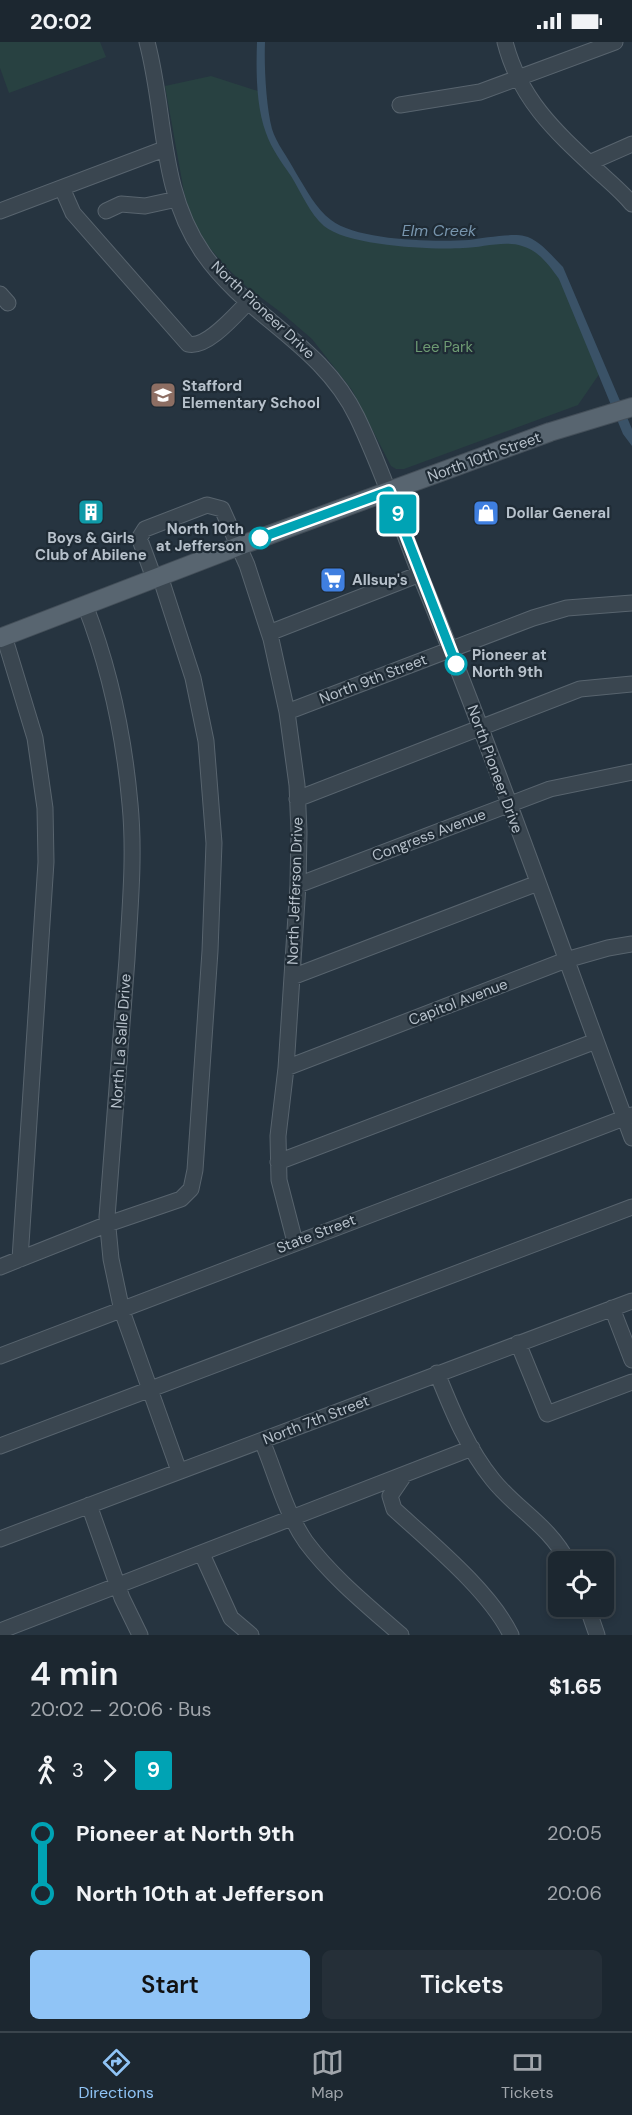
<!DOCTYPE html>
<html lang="en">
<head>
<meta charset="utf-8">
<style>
	body { margin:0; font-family:"DM Sans",sans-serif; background:#252f38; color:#f1f3f6; height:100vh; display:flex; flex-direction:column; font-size:22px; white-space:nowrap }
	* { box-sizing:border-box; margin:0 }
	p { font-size:20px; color:#a0a5ab }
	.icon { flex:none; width:33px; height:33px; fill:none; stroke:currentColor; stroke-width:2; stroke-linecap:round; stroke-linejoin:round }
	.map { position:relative; height:1593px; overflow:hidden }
	.drawer { display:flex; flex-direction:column; background:#1c2730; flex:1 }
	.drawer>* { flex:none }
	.badge { padding:0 12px; border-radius:4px; font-size:21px; line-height:39px }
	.fabs { position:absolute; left:548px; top:1509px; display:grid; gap:12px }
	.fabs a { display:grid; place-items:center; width:66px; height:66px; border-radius:9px; background:#1c2730; box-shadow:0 3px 9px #0003,0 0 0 2px #3a444c; font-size:30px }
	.map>.badge { position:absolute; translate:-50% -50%; box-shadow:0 0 0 3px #fff }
	.legs { display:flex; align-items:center; gap:9px; height:66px; padding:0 30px; font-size:20px }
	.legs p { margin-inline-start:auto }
	.overview { display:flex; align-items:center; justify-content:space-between; height:102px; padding:0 30px }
	h1 { font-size:33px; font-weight:600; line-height:45px }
	.button { display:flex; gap:12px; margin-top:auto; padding:12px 30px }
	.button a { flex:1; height:69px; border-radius:9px; background:#90c4f6; color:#111; font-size:24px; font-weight:600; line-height:69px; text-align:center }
	.button a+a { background:#252f38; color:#f1f3f6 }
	ul { padding:0 30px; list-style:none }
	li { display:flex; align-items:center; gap:21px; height:60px; font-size:22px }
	li i { display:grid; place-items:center; width:9px; height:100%; margin:0 8px; background:currentColor }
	li i::after { content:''; width:15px; height:15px; margin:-8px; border:4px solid; border-radius:50%; background:#1c2730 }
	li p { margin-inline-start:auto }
	li:first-child i { background:linear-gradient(#0000 50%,currentColor 0) }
	li:last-child i { background:linear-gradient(currentColor 50%,#0000 0) }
	.status { display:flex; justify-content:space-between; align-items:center; height:42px; padding:0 30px; background:#1c2730; direction:ltr }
	.status svg { height:16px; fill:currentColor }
	.tabs { display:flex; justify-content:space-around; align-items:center; height:84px; border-top:2px solid #3a444c; background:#1c2730; font-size:16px; color:#a0a5ab }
	.tabs a { display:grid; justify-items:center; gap:3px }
	.tabs .active { color:#90c4f6 }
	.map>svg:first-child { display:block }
	.green { fill:#284141 }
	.water { fill:#3a5267 }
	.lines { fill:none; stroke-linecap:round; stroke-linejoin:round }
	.minor-casing { stroke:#58646e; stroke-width:17 }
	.major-casing { stroke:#444f59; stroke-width:20 }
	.minor { stroke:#3a4650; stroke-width:15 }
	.major { stroke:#586570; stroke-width:18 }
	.line-1-casing { stroke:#fff; stroke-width:14 }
	.line-1 { stroke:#00a3b4; stroke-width:9 }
	.stop-1-dot { fill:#fff; stroke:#00a3b4; stroke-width:3 }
	.labels { text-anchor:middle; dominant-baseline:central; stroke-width:4.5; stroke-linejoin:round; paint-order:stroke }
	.street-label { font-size:15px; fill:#b7c1cb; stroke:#1f2b35 }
	.park-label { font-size:15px; fill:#6e9b73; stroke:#1f2b35 }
	.poi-label { font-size:15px; font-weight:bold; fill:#b7c1cb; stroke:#1f2b35; text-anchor:start }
	.stop-label { font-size:15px; font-weight:bold; fill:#b7c1cb; stroke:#1f2b35; text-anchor:end }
	.water-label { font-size:16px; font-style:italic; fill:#7895ad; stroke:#1f2b35 }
</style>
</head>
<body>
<div class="status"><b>20:02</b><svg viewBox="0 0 49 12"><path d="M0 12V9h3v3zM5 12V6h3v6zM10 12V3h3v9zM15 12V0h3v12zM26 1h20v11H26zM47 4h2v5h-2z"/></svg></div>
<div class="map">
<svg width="632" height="1593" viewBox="0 0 632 1593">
	<rect width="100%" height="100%" fill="#263440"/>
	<path class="green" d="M0 0H100L106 15 9 51 0 26Z
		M211 34 261 50 268 91 322 178 338 189 390 201 516 200C534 204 546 216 557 230L600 331 578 363 404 427H396L391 424 352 348 312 297 283 272 247 245 227 226 208 204 191 175 184 150 165 44Z"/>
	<path class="water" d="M257 0H265C264 23 266 64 272 87 276 101 289 117 296 131 306 147 316 167 331 178 358 199 435 200 469 198 482 196 513 191 524 194 539 197 552 214 563 225L632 387V404L623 392 559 237C549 223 539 209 522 204 504 198 481 206 463 206 431 208 348 204 324 184 310 172 301 150 291 134 282 121 271 106 266 91 256 64 256 28 257 0Z"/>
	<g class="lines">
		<defs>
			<path id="minor" d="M147 0C166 71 159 148 203 211 247 275 321 301 357 375 383 429 401 485 423 540 498 723 563 911 632 1096
				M505 0C520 58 556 90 599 130 610 140 622 150 632 162
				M400 63 480 50 615 0
				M589 121 632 102
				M62 146 73 171 188 302C207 307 236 272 249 259
				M0 169 164 107
				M106 169 121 162 145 164 177 157
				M0 252 8 261
				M154 536 140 498V495L145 487 207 463 222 467 247 523 271 597 287 670 297 743 299 790 298 843 286 1026 278 1094 279 1138 295 1200
				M85 563C110 627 124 694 130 762 135 813 130 865 127 917 121 1003 113 1089 107 1175L111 1217 122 1269 179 1429
				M269 591 420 532
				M4 594 35 696 45 766 46 820 20 1217
				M287 670 533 576 567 566 632 561
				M297 757 580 647 632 642
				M298 843 550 747 632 730
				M292 935 538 841
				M286 1026 566 918 608 906 632 902
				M278 1120 596 999
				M0 1225 108 1182 181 1157 191 1147 195 1128 210 909 214 801 206 699 193 636 160 534
				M612 1266 632 1318
				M518 1301 547 1372 632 1340
				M0 1314 632 1073
				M437 1331C452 1368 467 1406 493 1438 517 1468 549 1483 568 1520
				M262 1399C276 1432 285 1470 306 1500 332 1535 368 1564 401 1593
				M0 1404 632 1165
				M405 1432 390 1454 394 1467C431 1501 490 1549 511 1593
				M89 1463 122 1556 140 1593
				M0 1497 632 1259
				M202 1512 231 1576 251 1593
				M587 1564 597 1593
				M0 1589 472 1406"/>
			<path id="major" d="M0 596 239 504 550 390 632 365"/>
		</defs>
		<use href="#minor" class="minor-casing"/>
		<use href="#major" class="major-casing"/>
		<use href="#minor" class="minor"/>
		<use href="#major" class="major"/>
	</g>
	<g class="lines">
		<defs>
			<path id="line-1" d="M260 496 389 449 456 622"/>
		</defs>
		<use href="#line-1" class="line-1-casing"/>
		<use href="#line-1" class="line-1"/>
	</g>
	<defs>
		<symbol id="school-square" viewBox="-11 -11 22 22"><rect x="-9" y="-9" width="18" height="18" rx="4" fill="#8d6e63" stroke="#1f2b35"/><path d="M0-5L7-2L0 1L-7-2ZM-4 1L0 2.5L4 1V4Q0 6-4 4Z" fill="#fff"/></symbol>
		<symbol id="building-square" viewBox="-11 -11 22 22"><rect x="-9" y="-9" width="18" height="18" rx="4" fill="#0f9aa8" stroke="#1f2b35"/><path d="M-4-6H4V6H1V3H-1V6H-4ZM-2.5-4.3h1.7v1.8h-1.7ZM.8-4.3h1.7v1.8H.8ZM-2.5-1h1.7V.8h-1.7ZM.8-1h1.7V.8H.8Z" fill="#fff"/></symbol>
		<symbol id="shop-square" viewBox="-11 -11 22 22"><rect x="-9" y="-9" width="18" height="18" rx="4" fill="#3f7fe0" stroke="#1f2b35"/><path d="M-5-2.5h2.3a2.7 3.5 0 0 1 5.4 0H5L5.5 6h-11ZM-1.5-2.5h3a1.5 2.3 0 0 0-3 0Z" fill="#fff"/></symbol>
		<symbol id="supermarket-square" viewBox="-11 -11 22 22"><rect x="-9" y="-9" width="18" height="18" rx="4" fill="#3f7fe0" stroke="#1f2b35"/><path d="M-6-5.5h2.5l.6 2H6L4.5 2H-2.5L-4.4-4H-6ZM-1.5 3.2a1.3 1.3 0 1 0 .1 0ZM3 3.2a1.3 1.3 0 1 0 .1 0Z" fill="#fff"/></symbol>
	</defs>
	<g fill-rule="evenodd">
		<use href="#school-square" x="148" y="338" width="30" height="30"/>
		<use href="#building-square" x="76" y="455" width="30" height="30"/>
		<use href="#shop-square" x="471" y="456" width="30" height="30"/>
		<use href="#supermarket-square" x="318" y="523" width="30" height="30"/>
	</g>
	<g class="stop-1-dot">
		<circle cx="260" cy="496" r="10"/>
		<circle cx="456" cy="622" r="10"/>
	</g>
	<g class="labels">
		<g class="street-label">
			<text transform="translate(263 268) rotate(43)">North Pioneer Drive</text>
			<text transform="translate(484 415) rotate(-20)">North 10th Street</text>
			<text transform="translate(373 637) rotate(-21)">North 9th Street</text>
			<text transform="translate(495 727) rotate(70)">North Pioneer Drive</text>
			<text transform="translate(429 793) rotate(-21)">Congress Avenue</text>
			<text transform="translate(295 849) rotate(-88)">North Jefferson Drive</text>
			<text transform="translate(458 960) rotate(-21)">Capitol Avenue</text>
			<text transform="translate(121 999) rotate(-86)">North La Salle Drive</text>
			<text transform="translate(316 1192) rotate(-21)">State Street</text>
			<text transform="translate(316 1378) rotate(-21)">North 7th Street</text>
		</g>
		<g class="park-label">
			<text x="444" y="305">Lee Park</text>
		</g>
		<g class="poi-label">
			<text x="182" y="344">Stafford<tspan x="182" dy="17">Elementary School</tspan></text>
			<text x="506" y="471">Dollar General</text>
			<text x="91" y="496" text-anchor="middle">Boys &amp; Girls<tspan x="91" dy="17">Club of Abilene</tspan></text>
			<text x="352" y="538">Allsup's</text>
		</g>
		<g class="stop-label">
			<text x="244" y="487">North 10th<tspan x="244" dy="17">at Jefferson</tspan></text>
			<text x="472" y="613" text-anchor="start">Pioneer at<tspan x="472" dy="17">North 9th</tspan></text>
		</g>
		<g class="water-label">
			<text x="439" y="188">Elm Creek</text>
		</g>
	</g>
</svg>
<div class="fabs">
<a><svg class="icon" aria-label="locate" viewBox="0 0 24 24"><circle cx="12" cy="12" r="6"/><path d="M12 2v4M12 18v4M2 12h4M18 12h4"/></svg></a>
</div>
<b class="badge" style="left:398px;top:472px;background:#00a3b4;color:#fff">9</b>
</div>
<section class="drawer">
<div class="overview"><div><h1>4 min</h1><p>20:02 – 20:06 · Bus</p></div><b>$1.65</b></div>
<div class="legs"><svg class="icon" aria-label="walk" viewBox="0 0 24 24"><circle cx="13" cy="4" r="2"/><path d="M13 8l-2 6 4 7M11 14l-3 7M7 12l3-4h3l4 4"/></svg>3<svg class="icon" aria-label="forward" viewBox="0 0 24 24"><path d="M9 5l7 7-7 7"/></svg><b class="badge" style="background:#00a3b4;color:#fff">9</b></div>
<ul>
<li><i style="color:#00a3b4"></i><b>Pioneer at North 9th</b><p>20:05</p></li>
<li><i style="color:#00a3b4"></i><b>North 10th at Jefferson</b><p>20:06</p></li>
</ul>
<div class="button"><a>Start</a><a>Tickets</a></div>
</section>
<nav class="tabs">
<a class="active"><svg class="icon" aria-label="directions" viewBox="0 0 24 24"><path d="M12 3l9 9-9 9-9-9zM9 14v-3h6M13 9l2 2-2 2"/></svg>Directions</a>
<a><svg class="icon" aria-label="map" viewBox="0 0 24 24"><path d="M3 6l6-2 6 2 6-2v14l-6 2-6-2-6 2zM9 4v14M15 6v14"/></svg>Map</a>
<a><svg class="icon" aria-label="tickets" viewBox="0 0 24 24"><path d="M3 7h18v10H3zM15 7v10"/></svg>Tickets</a>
</nav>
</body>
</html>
